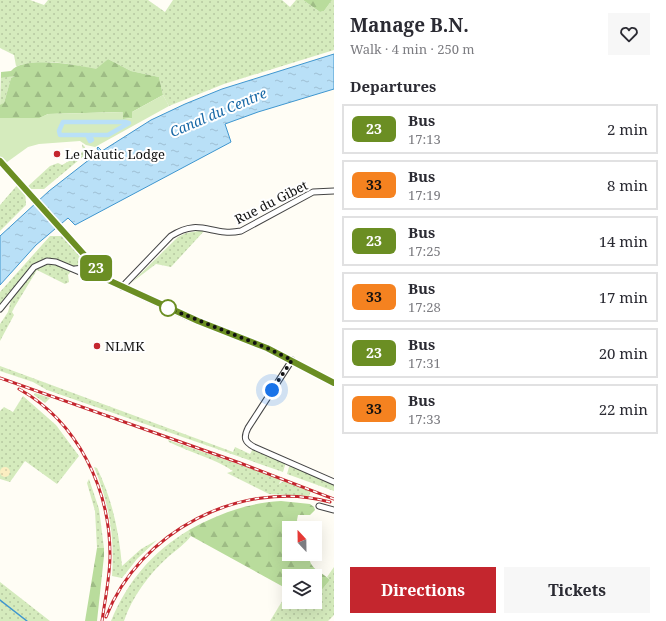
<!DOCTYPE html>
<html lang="en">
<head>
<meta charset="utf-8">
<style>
	body { margin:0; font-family:"Noto Serif",serif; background:#f7f7f7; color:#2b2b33; height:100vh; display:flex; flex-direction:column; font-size:15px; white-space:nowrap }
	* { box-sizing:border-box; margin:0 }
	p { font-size:13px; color:#7c7c81 }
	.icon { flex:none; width:22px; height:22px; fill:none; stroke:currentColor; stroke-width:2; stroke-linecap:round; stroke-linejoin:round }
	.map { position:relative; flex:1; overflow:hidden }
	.drawer { display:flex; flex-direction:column; background:#fff; width:332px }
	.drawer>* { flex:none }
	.badge { padding:0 8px; border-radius:6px; font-size:14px; line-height:26px }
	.needle { width:26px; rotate:338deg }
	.fabs { position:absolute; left:282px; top:521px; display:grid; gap:8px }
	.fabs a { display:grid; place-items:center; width:40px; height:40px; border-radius:0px; background:#fff; box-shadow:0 4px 16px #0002; font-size:20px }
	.you { position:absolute; width:20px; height:20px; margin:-10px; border:3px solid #fff; border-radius:50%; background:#1a73e8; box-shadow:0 0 0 6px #1a73e833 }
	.map>.badge { position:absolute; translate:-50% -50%; box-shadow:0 0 0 2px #fff }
	h2 { padding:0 16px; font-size:15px; line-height:36px }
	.round { display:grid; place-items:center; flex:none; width:42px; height:42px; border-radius:0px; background:#f7f7f7 }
	.overview { display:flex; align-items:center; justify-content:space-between; height:68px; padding:0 16px }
	h1 { font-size:19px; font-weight:700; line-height:30px }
	.action { display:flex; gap:8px; margin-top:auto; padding:8px 16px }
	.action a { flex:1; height:46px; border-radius:0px; background:#c4262e; color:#fff; font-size:16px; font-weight:700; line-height:46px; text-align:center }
	.action a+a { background:#f7f7f7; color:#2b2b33 }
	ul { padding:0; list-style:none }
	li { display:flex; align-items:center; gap:12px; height:50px; margin:0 8px 6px; padding:0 8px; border:2px solid #e1e1e2; border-radius:0px }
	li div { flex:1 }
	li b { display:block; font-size:15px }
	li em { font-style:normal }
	li .badge { min-width:44px; font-weight:700; text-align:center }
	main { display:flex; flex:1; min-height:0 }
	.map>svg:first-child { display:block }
	.grass { fill:url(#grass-dots) }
	.forest { fill:url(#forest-firs) }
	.sand { fill:url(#sand-dots) }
	.park { fill:#d5ebbd }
	.water { fill:url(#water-ripples); stroke:#3f96cf }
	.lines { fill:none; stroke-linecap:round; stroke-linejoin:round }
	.stream { stroke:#3f96cf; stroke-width:1.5 }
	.canal { stroke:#b9e0f7; stroke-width:4.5 }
	.minor-casing { stroke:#444; stroke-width:7 }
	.minor { stroke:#fff; stroke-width:5 }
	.rail-casing { stroke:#c4262e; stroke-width:3 }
	.rail { stroke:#fff; stroke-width:1.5; stroke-dasharray:4.5; stroke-linecap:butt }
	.line-casing { stroke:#fff; stroke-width:9 }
	.line { stroke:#6b8e23; stroke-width:6 }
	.walk { stroke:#111; stroke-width:4; stroke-dasharray:0 7.2 }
	.poi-dot { fill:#c4262e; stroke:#fff; stroke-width:1.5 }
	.stop-dot { fill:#fff; stroke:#6b8e23; stroke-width:2 }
	.labels { text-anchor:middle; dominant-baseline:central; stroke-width:4; stroke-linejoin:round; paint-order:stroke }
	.poi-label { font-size:13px; fill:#111; stroke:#fff; text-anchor:start }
	.street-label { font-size:13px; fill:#111; stroke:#fff }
	.water-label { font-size:14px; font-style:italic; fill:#1768a6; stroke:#fff }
</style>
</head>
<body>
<main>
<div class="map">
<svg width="334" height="621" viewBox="0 0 334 621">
	<defs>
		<pattern id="grass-dots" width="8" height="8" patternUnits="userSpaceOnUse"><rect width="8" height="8" fill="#d5ebbd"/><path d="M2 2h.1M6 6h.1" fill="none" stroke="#b6c8a1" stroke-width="1.8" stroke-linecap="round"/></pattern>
		<pattern id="forest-firs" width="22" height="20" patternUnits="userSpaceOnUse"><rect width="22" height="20" fill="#b9dc9c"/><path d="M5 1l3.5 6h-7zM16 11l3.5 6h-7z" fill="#9ebc85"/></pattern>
		<pattern id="sand-dots" width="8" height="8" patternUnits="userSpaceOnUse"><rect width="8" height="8" fill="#fbeec1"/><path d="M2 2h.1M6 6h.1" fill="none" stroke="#d6cba5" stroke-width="1.8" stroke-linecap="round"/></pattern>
		<pattern id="water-ripples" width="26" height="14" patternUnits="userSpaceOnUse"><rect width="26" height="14" fill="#b9e0f7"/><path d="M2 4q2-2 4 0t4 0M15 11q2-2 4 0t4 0" fill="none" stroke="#9ebfd3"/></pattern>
	</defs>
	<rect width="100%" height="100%" fill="#fffdf5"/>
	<path class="grass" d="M0 0H30L44 5 48 0H148L165 12 173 0H282L290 7 296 0H303L320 12 324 11 332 0H334V50L224 84 169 106 163 95 159 77 131 71 108 59 96 70C71 63 42 58 16 66L14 55 0 48Z
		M1 72V78L17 75 11 78 4 103 2 105H0Z
		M82 144 85 147V155L44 189H25L26 205 0 231V205L19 183 25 189 50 166 58 163 62 165 80 155 83 150Z
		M205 230 171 267 156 264 131 283 178 237 186 233Z
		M50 236H66L98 274 80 269H73L68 275 69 282 65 284 37 270 14 308 12 312 14 315 0 341V324L8 312 13 293 0 309V292Z
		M0 366 233 452 235 447 250 454 254 447 286 462 283 472 47 390 33 382 0 371Z
		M35 393 50 398 45 403 34 395Z
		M23 396 56 425 79 456 57 484 25 461 10 482 0 479V411L4 407 13 412Z
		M168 440 281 479 279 484 284 481 311 491 309 496 269 494 227 473 233 471C214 458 190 453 169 442Z
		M293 465 334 482V491L287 474 289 467Z
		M94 467 97 468C112 499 119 531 122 566L141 549 157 540 137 559 122 578 112 576C115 537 109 503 94 467Z
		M89 479 99 509 104 548H97L95 511 87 483Z
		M189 530 191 536C185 544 176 550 168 557 149 574 132 597 124 621H111C127 582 152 552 189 530Z
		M334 567V615L328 621H270L289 590V602H315V598L330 580 327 577Z
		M0 582 50 621H0Z"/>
	<path class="forest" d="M303 0H332L324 11 320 12Z
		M108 59 131 71 159 77 163 95 132 112V118L123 119 122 112 48 114 40 118H0V105L4 103 11 78 15 76 1 78V72L11 71C24 55 78 65 96 69Z
		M281 501 310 504 314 507 315 510 310 515H298L297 520 298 528H289V554H309C309 570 320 570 330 580L315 598V576H289V590L191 536 189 530C218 514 247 503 281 501Z
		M97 548H104V556L97 621H85Z"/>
	<path class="sand" d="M0 472a5 5 0 1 1 10 0a5 5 0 1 1-10 0Z"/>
	<path class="park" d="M163 95 169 106 95 147 86 145 80 141 39 144 28 147 3 165 0 161V118H39L48 114 123 112V119L132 118V112Z"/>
	<path class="water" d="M334 54V89L258 112 225 124 231 142 75 225 68 218 36 245 0 285V236L49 191 99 152 97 148 98 147 102 151 151 120 185 104 222 89Z"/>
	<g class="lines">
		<path class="stream" d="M0 600 27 621"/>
		<path class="canal" d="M63 122H125L129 123 108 135H89L92 140 90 141 87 135H60L59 131Z"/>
		<defs>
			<path id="minor" d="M0 161 106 279
				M75 269 83 268 85 255
				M122 287 171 236C201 217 211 237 241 231L313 192 334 191
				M0 309 34 267 47 261 56 262 87 275 106 279 188 317 267 348 334 383
				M292 360 248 428C243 438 245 442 254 447L334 482
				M319 506 334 510"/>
		</defs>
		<use href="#minor" class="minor-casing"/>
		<use href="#minor" class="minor"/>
		<defs>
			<path id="rail" d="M0 378 240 463 334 499
				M19 389C78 422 110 489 110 555 110 577 105 599 102 621
				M106 617C139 532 241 478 330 502"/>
		</defs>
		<use href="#rail" class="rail-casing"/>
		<use href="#rail" class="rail"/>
	</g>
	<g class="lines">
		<defs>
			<path id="line" d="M0 161 106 279 198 321 267 348 334 383"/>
		</defs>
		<use href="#line" class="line-casing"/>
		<use href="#line" class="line"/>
		<path class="walk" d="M168 308 267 348 292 360 272 390"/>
	</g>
	<g class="poi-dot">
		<circle cx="57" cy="154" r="4"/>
		<circle cx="97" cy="346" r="4"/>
	</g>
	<circle class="stop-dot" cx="168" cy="308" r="8"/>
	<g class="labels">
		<g class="poi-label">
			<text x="65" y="154">Le Nautic Lodge</text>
			<text x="105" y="346">NLMK</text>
		</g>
		<g class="street-label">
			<text transform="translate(271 202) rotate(-27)">Rue du Gibet</text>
		</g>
		<g class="water-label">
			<text transform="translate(218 112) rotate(-23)">Canal du Centre</text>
		</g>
	</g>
</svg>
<div class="fabs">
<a><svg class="needle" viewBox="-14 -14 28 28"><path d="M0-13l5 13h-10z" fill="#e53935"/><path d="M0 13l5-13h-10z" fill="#7c7c81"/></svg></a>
<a><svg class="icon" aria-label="layers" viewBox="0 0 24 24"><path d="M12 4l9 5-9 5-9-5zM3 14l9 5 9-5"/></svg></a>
</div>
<div class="you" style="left:272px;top:390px"></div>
<b class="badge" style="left:96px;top:268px;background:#6b8e23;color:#fff">23</b>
</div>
<section class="drawer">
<div class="overview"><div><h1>Manage B.N.</h1><p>Walk · 4 min · 250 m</p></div><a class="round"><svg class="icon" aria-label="heart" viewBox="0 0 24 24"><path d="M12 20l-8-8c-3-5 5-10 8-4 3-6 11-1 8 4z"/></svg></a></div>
<h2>Departures</h2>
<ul>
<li><span class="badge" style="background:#6b8e23;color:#fff">23</span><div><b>Bus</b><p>17:13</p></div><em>2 min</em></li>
<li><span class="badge" style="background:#f58220;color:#111">33</span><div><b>Bus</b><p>17:19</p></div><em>8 min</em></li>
<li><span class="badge" style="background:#6b8e23;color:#fff">23</span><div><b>Bus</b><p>17:25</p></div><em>14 min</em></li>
<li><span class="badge" style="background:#f58220;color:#111">33</span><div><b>Bus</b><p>17:28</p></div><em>17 min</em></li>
<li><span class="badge" style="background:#6b8e23;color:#fff">23</span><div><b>Bus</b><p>17:31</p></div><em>20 min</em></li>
<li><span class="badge" style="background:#f58220;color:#111">33</span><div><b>Bus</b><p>17:33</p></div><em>22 min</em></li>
</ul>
<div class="action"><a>Directions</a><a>Tickets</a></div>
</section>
</main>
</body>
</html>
